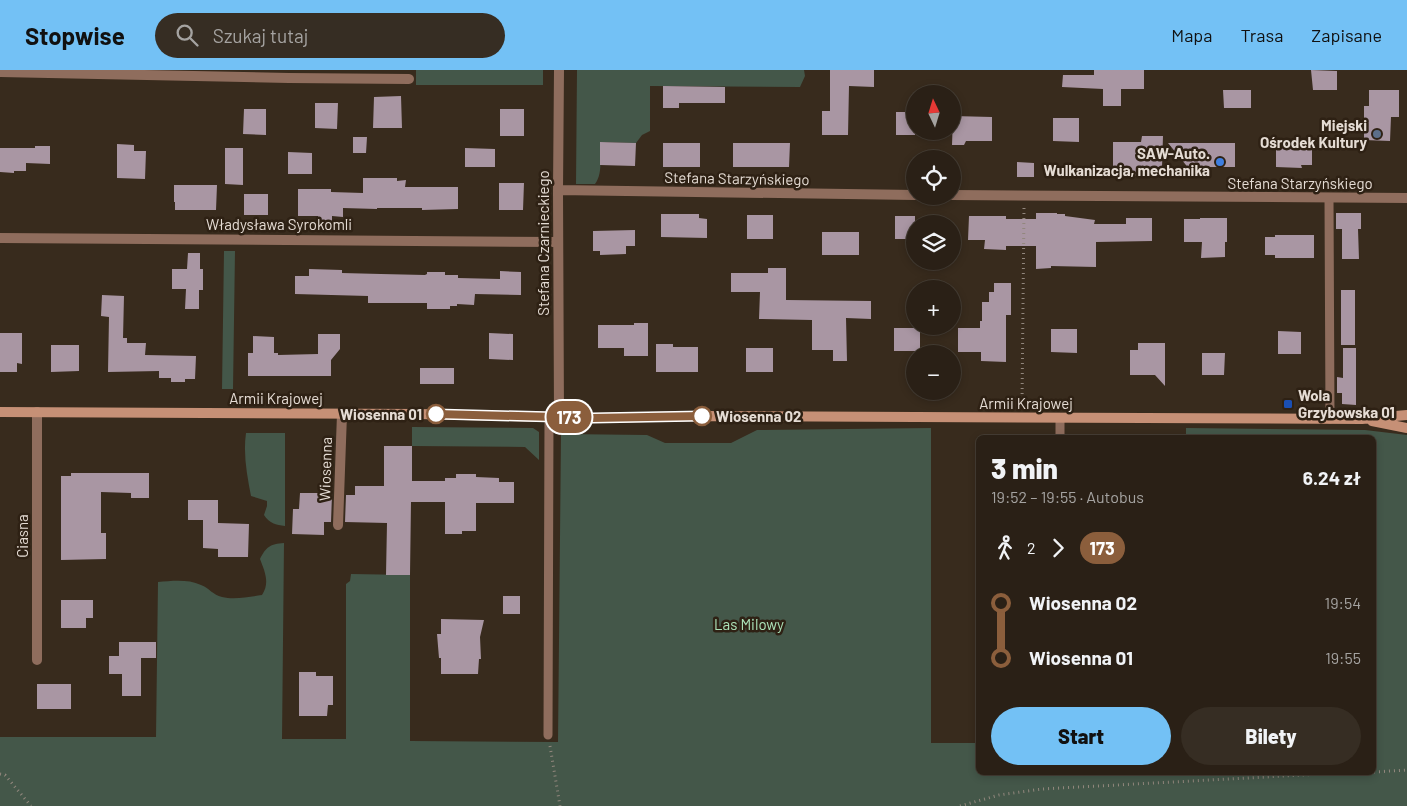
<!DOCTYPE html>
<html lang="pl">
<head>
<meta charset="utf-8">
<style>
	body { margin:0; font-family:Barlow,sans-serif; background:#362d23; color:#f1f3f6; height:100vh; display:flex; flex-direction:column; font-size:19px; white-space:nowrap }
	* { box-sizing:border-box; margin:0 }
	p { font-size:16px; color:#a5a3a1 }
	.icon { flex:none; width:28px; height:28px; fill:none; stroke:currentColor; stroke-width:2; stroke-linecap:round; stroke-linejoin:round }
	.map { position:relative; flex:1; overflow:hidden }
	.details { position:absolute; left:976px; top:365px; width:400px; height:340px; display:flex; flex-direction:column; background:#2a2016; border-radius:8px; box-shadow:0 2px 8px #0003,0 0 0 1px #463e35 }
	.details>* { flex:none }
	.badge { padding:0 10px; border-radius:16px; font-size:18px; line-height:32px }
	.needle { width:32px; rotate:356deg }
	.controls { position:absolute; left:906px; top:15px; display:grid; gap:10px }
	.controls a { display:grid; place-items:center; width:55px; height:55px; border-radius:50%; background:#2a2016; box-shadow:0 2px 8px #0003,0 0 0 1px #463e35; font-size:25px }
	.map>.badge { position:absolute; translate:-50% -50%; box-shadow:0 0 0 2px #fff }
	.legs { display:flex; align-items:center; gap:8px; height:55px; padding:0 15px; font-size:16px }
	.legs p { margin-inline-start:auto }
	.overview { display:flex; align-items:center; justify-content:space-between; height:85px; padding:0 15px }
	h1 { font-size:28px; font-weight:800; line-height:38px }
	.primary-button { display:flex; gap:10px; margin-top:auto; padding:10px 15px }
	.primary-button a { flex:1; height:58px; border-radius:30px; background:#73c1f5; color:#111; font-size:20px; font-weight:800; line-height:58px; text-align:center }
	.primary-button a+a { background:#362d23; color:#f1f3f6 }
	ul { padding:0 15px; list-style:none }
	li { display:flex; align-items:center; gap:18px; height:55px; font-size:19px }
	li i { display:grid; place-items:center; width:8px; height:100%; margin:0 6px; background:currentColor }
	li i::after { content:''; width:12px; height:12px; margin:-6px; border:4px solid; border-radius:50%; background:#2a2016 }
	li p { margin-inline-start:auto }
	li:first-child i { background:linear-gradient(#0000 50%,currentColor 0) }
	li:last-child i { background:linear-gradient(currentColor 50%,#0000 0) }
	header { display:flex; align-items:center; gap:30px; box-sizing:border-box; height:70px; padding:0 25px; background:#73c1f5; color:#111 }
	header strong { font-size:24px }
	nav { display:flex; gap:28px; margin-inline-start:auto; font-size:18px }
	.search { width:350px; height:45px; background:#362d23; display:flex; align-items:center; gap:12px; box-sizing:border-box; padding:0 18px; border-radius:28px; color:#a5a3a1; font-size:19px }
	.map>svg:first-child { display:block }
	.green { fill:#445749 }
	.building { fill:#a996a3 }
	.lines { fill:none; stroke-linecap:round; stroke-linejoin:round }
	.path { stroke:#92877d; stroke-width:3; stroke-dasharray:1 4; stroke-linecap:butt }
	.lane { stroke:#8f6d5d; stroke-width:9 }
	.street { stroke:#8f6d5d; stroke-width:10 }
	.secondary { stroke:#c69076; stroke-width:10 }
	.line-1-casing { stroke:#fff; stroke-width:11 }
	.line-1 { stroke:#8b5e3c; stroke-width:8 }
	.service-dot { fill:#5c6f8a; stroke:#2e2114; stroke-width:2 }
	.shop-dot { fill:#3f7fe0; stroke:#2e2114; stroke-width:2 }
	.transit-dot { fill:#1a4fb4; stroke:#2e2114; stroke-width:2 }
	.stop-1-dot { fill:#fff; stroke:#8b5e3c; stroke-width:2.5 }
	.labels { text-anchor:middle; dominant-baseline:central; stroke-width:5; stroke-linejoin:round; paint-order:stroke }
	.poi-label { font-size:15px; font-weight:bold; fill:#e5dcd4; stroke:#2e2114; text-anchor:end }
	.street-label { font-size:15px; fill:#e5dcd4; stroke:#2e2114 }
	.stop-label { font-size:15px; font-weight:bold; fill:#e5dcd4; stroke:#2e2114; text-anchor:end }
	.park-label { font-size:15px; fill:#ace3b9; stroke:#2e2114 }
</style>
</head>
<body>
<header>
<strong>Stopwise</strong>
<div class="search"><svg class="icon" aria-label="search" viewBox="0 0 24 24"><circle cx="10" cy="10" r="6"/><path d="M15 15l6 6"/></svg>Szukaj tutaj</div>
<nav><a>Mapa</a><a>Trasa</a><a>Zapisane</a></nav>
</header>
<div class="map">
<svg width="1407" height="736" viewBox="0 0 1407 736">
	<rect width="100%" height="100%" fill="#382b1d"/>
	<path class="green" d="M416 0H543V15H416Z
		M577 0H804L805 6 800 17 650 16V61L642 65 636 73 600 72C600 85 603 104 595 114H576Z
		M224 181H235L233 319H222Z
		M412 357 533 358 539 362V390L525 377 412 376Z
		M931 358V673H979V702H1374V368H1186V358L1365 360 1407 365V736H0V667H156L158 512C172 511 188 509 201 515 209 518 213 525 222 527 234 530 249 527 262 525 270 513 265 502 260 489 266 477 270 474 284 473L282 669H346V514L350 511 351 504 410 505V671L558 672 561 364 647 365 665 373H731L757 360Z
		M246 363H285V456C276 455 269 453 264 445L267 436V431L251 426C247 405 243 384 246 363Z"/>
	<path class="building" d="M830 0H874V17L849 16 848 65H822V41H830Z
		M1094 0H1144V19H1121V36H1103V19L1062 17 1063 5H1094Z
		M1311 0 1337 1V20H1313Z
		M663 16 725 17V33H679V38H663Z
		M1223 20H1251V38H1224Z
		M1369 20H1399V47H1391L1390 71 1364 70V36H1369Z
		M401 26 402 58H373L374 27Z
		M315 33H338L337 59 315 58Z
		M244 39H266V65L243 64Z
		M500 39H524V66H500Z
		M896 42H915V65H896Z
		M953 46 992 47V71H966L964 75H952Z
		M1053 48H1079V72L1053 71Z
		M1142 66H1163L1162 97H1151L1150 106 1126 105 1123 101 1113 100V72H1141Z
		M353 67H367L366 83H353Z
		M600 72 636 73 635 96 600 95Z
		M663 73H700V97H663Z
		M733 73H790L789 97H733Z
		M1168 73H1235V97H1200L1197 100H1190Z
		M117 74 134 75V81H146L145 109 117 108Z
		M1276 74H1302V77L1312 76V95H1301L1302 98 1276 97Z
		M35 76H50V94L26 93V101H14V103L0 102V78H35Z
		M225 78H243V115L225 114Z
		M465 78 495 79V97H465Z
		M288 82 312 83V104H288Z
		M1017 92 1034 93V107H1017Z
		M363 108H397V111L406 110 405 117H458V139L422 140V138H377V139L343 138V147L332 146V157H318V146H298V119H331V122L363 123Z
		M499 113H524L523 140H499Z
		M174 115H217L216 140H175V132H174Z
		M244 124H268V145H244Z
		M1036 143H1057V144H1065V146L1095 150 1094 154H1126V148H1152V171L1096 172V197L1051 196V198L1036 199V176H1006V180L984 179 985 170H968L969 146H1006V149H1036Z
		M1336 143H1361V159H1358L1359 189H1342V159H1336Z
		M661 144H699V148L707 149V168L661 167Z
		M747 145H773V169H747Z
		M895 146H915V169H895Z
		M1200 148H1227V172H1225V187L1201 188 1202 172H1184V149H1200Z
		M635 160V176H626V184L600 185V181H593V161Z
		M822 162H859V185H822Z
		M1275 165H1314V188H1275V185H1265V167H1275Z
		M188 183H200V199H203V220H199V239H185L186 219H172V199H187Z
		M768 198H786V230L871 231V249L846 248 847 291H833V280H812V250L759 249 760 222H731V203H768Z
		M309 199 342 200V203L381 204 425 205 427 204V202H445V205H458V208L500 209V201L521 202V225L475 224 474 235 457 234V236H450V239H427V233H368V226L295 224V206H309Z
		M994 213H1011V245H1006V292L981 291V282H958V258H980V251H982V232H989V222H994Z
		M1341 220H1355V275H1341Z
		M102 225 124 226 123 268H127V273H146L145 285 196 286 195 309H185V312H171V308H159V301L108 302 109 247 101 246Z
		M634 253H648V286H624V278H598V255H634Z
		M894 258H920V281H894Z
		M1051 259H1077V283L1051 282Z
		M1278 261 1301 262V284H1278Z
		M0 263H22V294L17 293V302H0Z
		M489 263 513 264V290L489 289Z
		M318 264H340V279L331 290V306H248V283H253V266L274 267V283H278V285L318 284Z
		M1138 273H1165V316L1155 305H1130V280H1138Z
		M656 274H673V277H698V302H656Z
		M51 275H79V301L51 302Z
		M746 278H773V302H746Z
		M1343 278H1356V335L1342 334V323H1337V307L1343 308Z
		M1202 283H1225L1224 305H1202Z
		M420 298H454V314H420Z
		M384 376H412V411H445V408H456V404H476V407L499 408V412H514V433H476V461H462V464H445V432H411L410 505H386L387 453 345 452 346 425H355V416H384Z
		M71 403H149V428H131V423L101 422V463H106V489L61 490V406H71Z
		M300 423H325V425H332L331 452H324V465L292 464 293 439H299Z
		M188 430H218V453L249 454 248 487H218V479L203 478V450H188Z
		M503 526H520V544H503Z
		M61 530H93V548H86V558H61Z
		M441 549 484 550 480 567 481 589H479L478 604H441V588H439L437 564H441Z
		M119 572H156V588H141V626H122V604H109V586H119Z
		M299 602H316V606H333V635H328L327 646H299Z
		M37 614H71V639H37Z"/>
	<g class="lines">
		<path class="path" d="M1022 334 1024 138
			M550 676 560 736
			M1374 702 1407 700
			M0 704 5 705 31 736
			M960 736 999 725 1042 719 1359 702"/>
		<path class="lane" d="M1329 128 1330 349
			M1060 368V348
			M548 665 549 346"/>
		<path class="street" d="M0 2 289 8 409 9
			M558 120 915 125
			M952 125 1407 128
			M0 168 558 172
			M559 346 558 120 559 0
			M338 455 342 344
			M37 590V342"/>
		<path class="secondary" d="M0 342 417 344 593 348 702 346 1362 349 1407 345
			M1372 351 1407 358"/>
	</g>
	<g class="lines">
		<defs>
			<path id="line-1" d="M436 344 593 348 702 346"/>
		</defs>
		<use href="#line-1" class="line-1-casing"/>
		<use href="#line-1" class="line-1"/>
	</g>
	<circle class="service-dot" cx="1377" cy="64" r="5"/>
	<circle class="shop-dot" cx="1220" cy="92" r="5"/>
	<rect class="transit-dot" x="1283" y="329" width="10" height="10" rx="2.5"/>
	<g class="stop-1-dot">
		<circle cx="436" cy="344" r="9"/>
		<circle cx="702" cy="346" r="9"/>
	</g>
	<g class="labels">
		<g class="poi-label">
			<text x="1367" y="55">Miejski<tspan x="1367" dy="17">Ośrodek Kultury</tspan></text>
			<text x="1210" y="83">SAW-Auto.<tspan x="1210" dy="17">Wulkanizacja, mechanika</tspan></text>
			<text x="1298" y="325" text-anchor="start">Wola<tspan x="1298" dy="17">Grzybowska 01</tspan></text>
		</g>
		<g class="street-label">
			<text transform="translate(737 108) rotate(1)">Stefana Starzyńskiego</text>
			<text x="1300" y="113">Stefana Starzyńskiego</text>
			<text x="279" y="154">Władysława Syrokomli</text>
			<text transform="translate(543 173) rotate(-90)">Stefana Czarnieckiego</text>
			<text x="276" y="328">Armii Krajowej</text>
			<text x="1026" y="333">Armii Krajowej</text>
			<text transform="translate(325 399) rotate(-88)">Wiosenna</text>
			<text transform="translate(22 466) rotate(-90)">Ciasna</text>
		</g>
		<g class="stop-label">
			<text x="422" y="344">Wiosenna 01</text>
			<text x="716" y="346" text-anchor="start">Wiosenna 02</text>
		</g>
		<g class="park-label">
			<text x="749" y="554">Las Milowy</text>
		</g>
	</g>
</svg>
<div class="controls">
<a><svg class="needle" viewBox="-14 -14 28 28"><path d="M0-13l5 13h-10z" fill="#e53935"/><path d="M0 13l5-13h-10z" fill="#a5a3a1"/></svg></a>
<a><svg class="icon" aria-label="locate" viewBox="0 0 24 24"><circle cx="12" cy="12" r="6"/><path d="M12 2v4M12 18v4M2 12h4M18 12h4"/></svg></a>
<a><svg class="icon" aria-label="layers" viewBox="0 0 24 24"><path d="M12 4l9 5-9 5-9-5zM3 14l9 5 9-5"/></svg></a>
<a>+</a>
<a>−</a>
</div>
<b class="badge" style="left:569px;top:347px;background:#8b5e3c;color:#fff">173</b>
<section class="details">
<div class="overview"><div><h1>3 min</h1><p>19:52 – 19:55 · Autobus</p></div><b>6.24 zł</b></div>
<div class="legs"><svg class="icon" aria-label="walk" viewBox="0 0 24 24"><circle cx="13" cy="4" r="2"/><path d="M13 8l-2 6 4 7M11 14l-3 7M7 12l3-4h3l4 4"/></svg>2<svg class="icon" aria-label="forward" viewBox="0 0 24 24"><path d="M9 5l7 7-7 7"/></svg><b class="badge" style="background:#8b5e3c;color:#fff">173</b></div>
<ul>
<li><i style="color:#8b5e3c"></i><b>Wiosenna 02</b><p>19:54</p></li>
<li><i style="color:#8b5e3c"></i><b>Wiosenna 01</b><p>19:55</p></li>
</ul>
<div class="primary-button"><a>Start</a><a>Bilety</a></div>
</section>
</div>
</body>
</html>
